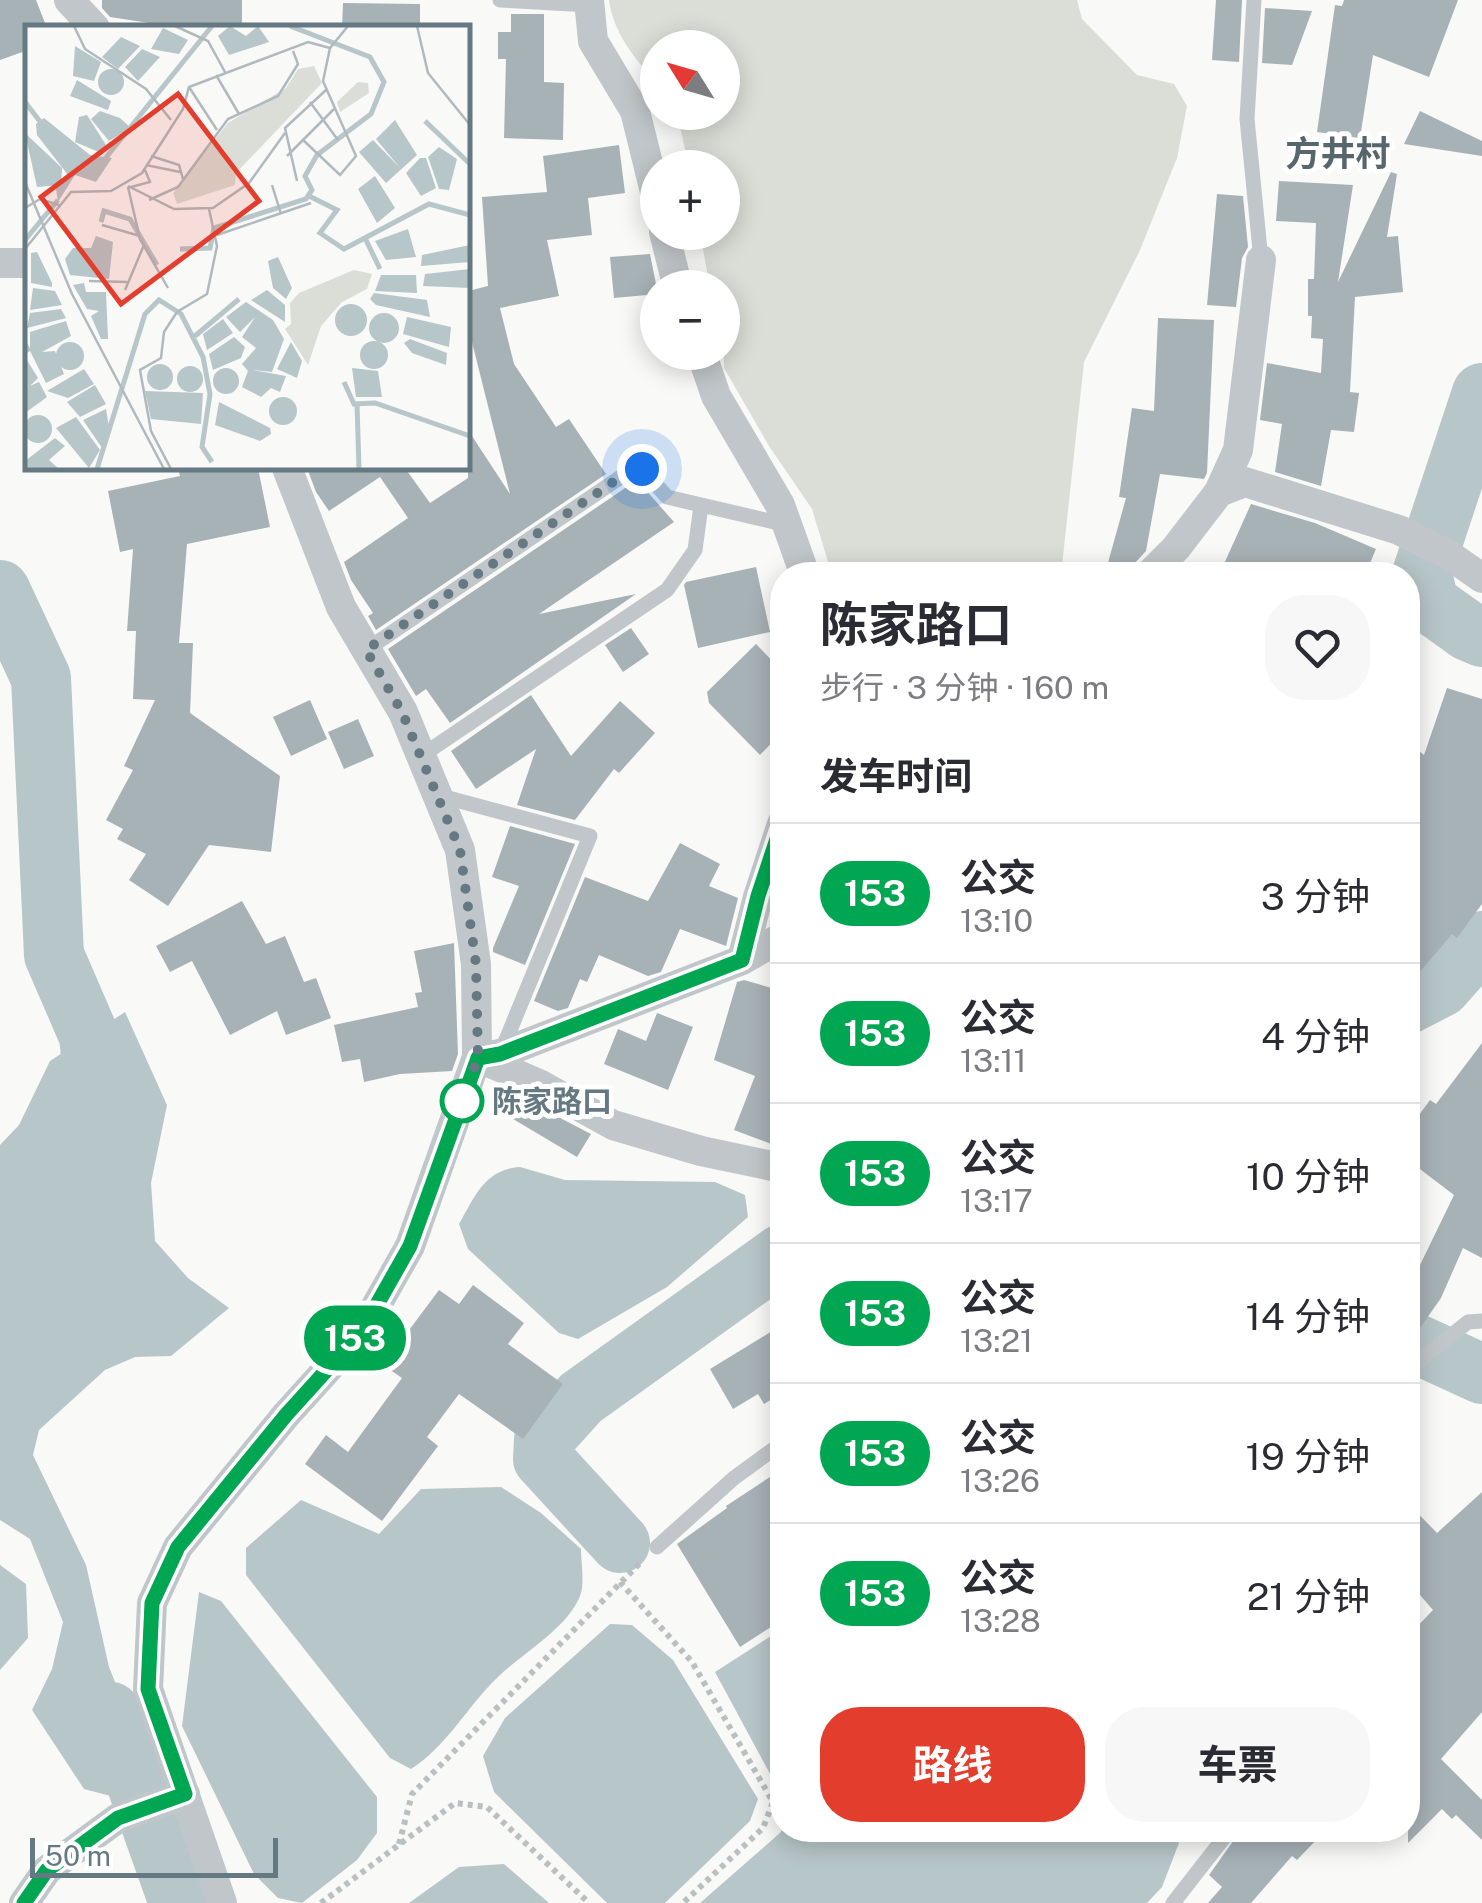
<!DOCTYPE html>
<html lang="zh">
<head>
<meta charset="utf-8">
<style>
	body { margin:0; font-family:"Public Sans","Noto Sans SC",sans-serif; background:#f7f7f7; color:#2b2b33; height:100vh; display:flex; flex-direction:column; font-size:38px; white-space:nowrap }
	* { box-sizing:border-box; margin:0 }
	p { font-size:32px; color:#7c7c81 }
	.icon { flex:none; width:55px; height:55px; fill:none; stroke:currentColor; stroke-width:2; stroke-linecap:round; stroke-linejoin:round }
	.map { position:relative; flex:1; overflow:hidden }
	.sheet { position:absolute; left:770px; top:562px; width:650px; height:1280px; display:flex; flex-direction:column; background:#fff; border-radius:40px; box-shadow:0 5px 25px #0003 }
	.sheet>* { flex:none }
	.badge { padding:0 20px; border-radius:32px; font-size:35px; line-height:65px }
	.needle { width:65px; rotate:307deg }
	.controls { position:absolute; left:640px; top:30px; display:grid; gap:20px }
	.controls a { display:grid; place-items:center; width:100px; height:100px; border-radius:50%; background:#fff; box-shadow:0 5px 25px #0003; font-size:50px }
	.scale { position:absolute; left:30px; bottom:25px; width:248px; box-sizing:border-box; padding-left:10px; border:5px solid #647982; border-top:0; font-size:28px; line-height:35px; white-space:nowrap; color:#647982; -webkit-text-stroke:8px #fff; paint-order:stroke }
	.you { position:absolute; width:50px; height:50px; margin:-25px; border:8px solid #fff; border-radius:50%; background:#1a73e8; box-shadow:0 0 0 15px #1a73e833 }
	.map>.badge { position:absolute; translate:-50% -50%; box-shadow:0 0 0 5px #fff }
	h2 { padding:0 50px; font-size:38px; line-height:90px }
	.round { display:grid; place-items:center; flex:none; width:105px; height:105px; border-radius:40px; background:#f7f7f7 }
	.summary { display:flex; align-items:center; justify-content:space-between; height:170px; padding:0 50px }
	h1 { font-size:48px; font-weight:700; line-height:75px }
	.button { display:flex; gap:20px; margin-top:auto; padding:20px 50px }
	.button a { flex:1; height:115px; border-radius:40px; background:#e33d2d; color:#fff; font-size:40px; font-weight:700; line-height:115px; text-align:center }
	.button a+a { background:#f7f7f7; color:#2b2b33 }
	ul { padding:0; list-style:none }
	li { display:flex; align-items:center; gap:30px; height:140px; padding:0 50px; border-top:2px solid #e1e1e2 }
	li div { flex:1 }
	li b { display:block; font-size:38px }
	li em { font-style:normal }
	li .badge { min-width:110px; font-weight:700; text-align:center }
	.map>svg:first-child { display:block }
	.green { fill:#daded6 }
	.water { fill:#b7c6c8 }
	.lines { fill:none; stroke-linecap:round; stroke-linejoin:round }
	.river { stroke:#b7c6c8; stroke-width:60 }
	.building { fill:#a7b2b6 }
	.path { stroke:#babfc1; stroke-width:6; stroke-dasharray:5 5; stroke-linecap:butt }
	.service { stroke:#c0c6c9; stroke-width:15 }
	.minor { stroke:#c0c6c9; stroke-width:30 }
	.line-casing { stroke:#fff; stroke-width:22 }
	.line { stroke:#00a651; stroke-width:15 }
	.walk { stroke:#647982; stroke-width:10; stroke-dasharray:0 18 }
	.stop-dot { fill:#fff; stroke:#00a651; stroke-width:5 }
	.labels { text-anchor:middle; dominant-baseline:central; stroke-width:10; stroke-linejoin:round; paint-order:stroke }
	.stop-label { font-size:30px; font-weight:bold; fill:#647982; stroke:#fff; text-anchor:start }
	.quarter-label { font-size:35px; font-weight:bold; fill:#56666d; stroke:#fff }
	.inset-river { fill:none; stroke:#b7c6c8; stroke-width:5 }
	.inset-road { fill:none; stroke:#b0babe; stroke-width:2.5 }
	.view { fill:#e33d2d; fill-opacity:0.15; stroke:#e33d2d; stroke-width:5 }
	.inset-edge { fill:none; stroke:#647982; stroke-width:5 }
</style>
</head>
<body>
<div class="map">
<svg width="1482" height="1903" viewBox="0 0 1482 1903">
	<rect width="100%" height="100%" fill="#f9f9f7"/>
	<path class="green" d="M609 0H1077L1082 19 1137 75 1174 84 1187 106 1177 158 1140 250 1084 362 1061 575H832L812 509 769 446 724 368 722 288 710 287 700 233 722 232V168L689 167 677 113 722 112V48H658L657 82C635 60 613 32 609 0Z"/>
	<path class="water" d="M125 1012 167 1105 151 1183 155 1241 188 1278 229 1308 171 1356 135 1357 105 1370 39 1430 33 1455 86 1565 109 1667 156 1784 122 1799 84 1789 32 1710 52 1669 63 1622 30 1539 0 1520V1145L19 1125 50 1061Z
		M520 1167 565 1180 715 1182 745 1195 748 1217 667 1287 578 1339 559 1333 468 1249 459 1224C475 1196 485 1169 520 1167Z
		M501 1487 541 1513 581 1549C581 1562 585 1584 580 1596 566 1630 522 1653 497 1678 467 1707 446 1747 411 1769L390 1758 246 1575V1548L301 1500 379 1534 421 1489Z
		M0 1565 26 1584 28 1638 0 1670Z
		M199 1592 221 1601 377 1797V1833L357 1860 302 1903 278 1898 254 1874 182 1726Z
		M610 1624 632 1625 673 1660 758 1799 750 1821 665 1903H607L494 1792 483 1756 505 1718Z
		M782 1629V1796L715 1672Z
		M782 1813V1830H1172L1179 1843 1162 1887 1147 1903H700L781 1832Z
		M504 1864 549 1903H409L459 1867Z"/>
	<g class="lines">
		<path class="river" d="M1482 393 1422 574 1429 603 1468 631 1482 637
			M0 590 41 678 54 955 89 1036 95 1095 91 1117
			M1408 1004 1441 987 1482 941
			M1408 1340 1482 1374
			M620 1543 543 1459 544 1439 581 1398 782 1254
			M111 1712 179 1903"/>
	</g>
	<path class="building" d="M0 0H36L47 28H28V50L0 60Z
		M102 0H242V28H182L110 17 102 8Z
		M1216 0H1242L1239 62 1212 60Z
		M1344 0H1458L1429 77 1373 55 1360 138 1317 132 1335 5 1342 6Z
		M343 3 420 4V28H342Z
		M1265 8 1312 11 1292 65 1262 63Z
		M511 14H544V82L564 83 563 140 504 138 506 59H498V32H511Z
		M1420 111 1482 141V156L1404 144Z
		M619 145 625 193 588 198 592 235 547 240 559 296 500 308 514 364 556 427 569 419 606 474 376 630 368 616 373 613 351 580 344 562 408 518 380 477 329 511 316 492 307 468H405L430 503 468 478V430L510 494 468 326V291L488 286 482 197 547 192 543 156Z
		M1391 172 1397 174 1387 237 1398 236 1403 292 1355 297 1350 392 1359 393 1354 432 1331 430 1321 486 1275 472 1282 424 1260 420 1267 363 1321 373 1323 339 1311 338 1312 316H1308V279H1314L1316 223 1276 221 1279 181 1353 185 1338 282Z
		M1217 194 1243 196 1248 247 1242 258 1236 307 1207 305Z
		M650 254 658 294 614 298 610 257Z
		M1158 318 1214 320 1207 473 1204 479 1160 474 1146 551 1135 563 1131 575H1124L1106 570 1126 498 1119 497 1132 408 1154 411Z
		M178 468H258L270 527 187 544 179 643H193L190 713 280 776 271 852 209 845 168 906 129 880 146 854 117 839 123 829 106 820 133 770 124 766 155 700 133 699 136 631H127L133 549 120 552 108 491 180 476Z
		M637 480 674 522 539 614 636 594 450 723 426 689 416 696 388 649Z
		M1251 504 1315 523 1376 549 1365 575H1219Z
		M756 567 770 632 698 648 684 585 686 582Z
		M631 628 649 654 623 672 605 645Z
		M756 644 782 671V732L760 755 709 703 707 692Z
		M1447 688 1482 699V904L1457 938 1452 934 1408 986V742L1424 755Z
		M531 695 571 756 620 701 655 733 619 773 614 769 575 820 517 805 536 749 476 789 451 751Z
		M310 700 327 739 291 756 273 717Z
		M358 719 374 756 344 769 328 732Z
		M510 826 575 844 525 965 493 952V948L519 886 492 877Z
		M680 843 720 864 709 886 738 898 726 946 680 929 661 972 648 976 599 955 587 982 580 979 568 1008 558 1011 534 1001 585 877 648 901Z
		M242 901 266 944 285 936 304 982 316 978 331 1018 286 1035 277 1011 230 1035 192 961 170 972 156 946Z
		M454 943 458 1054 452 1071 400 1074 364 1082 360 1059 342 1062 334 1025 418 1007 415 993 422 992 414 951Z
		M744 980 782 991V1148L734 1130 755 1076 714 1060 737 982Z
		M657 1013 693 1027 668 1090 604 1064 618 1029 646 1041Z
		M1482 1043V1258L1463 1248 1441 1298 1408 1345V1256L1420 1265 1454 1195 1408 1160V1130L1430 1100 1436 1104Z
		M502 1088 591 1134 577 1157 491 1106Z
		M473 1285 524 1323 508 1344 563 1384 523 1439 459 1394 427 1437 438 1446 382 1521 305 1464 326 1435 348 1452 402 1378 383 1365 439 1290 459 1304Z
		M782 1325V1393L764 1404 758 1394 733 1409 710 1369Z
		M782 1469V1620L740 1647 677 1544 727 1508 726 1506Z
		M1482 1492V1712L1441 1759 1482 1800V1840L1456 1815 1452 1819 1442 1809 1408 1843V1636L1433 1610 1408 1581V1503L1437 1533Z
		M1241 1830H1326L1297 1860 1292 1856 1251 1903H1208L1222 1887 1209 1875Z"/>
	<g class="lines">
		<path class="path" d="M620 1582 692 1662 773 1802 763 1828 683 1903
			M399 1844 412 1794 642 1561
			M321 1903 455 1803 487 1807 589 1903"/>
		<path class="service" d="M500 0 589 5
			M1254 0 1247 119 1261 260
			M366 650 634 468 642 469 667 497 787 525
			M421 756 667 590 695 550 701 506
			M437 795 590 836 501 1052
			M1408 1370 1468 1322 1482 1321
			M657 1547 734 1478 782 1443
			M1173 1903 1230 1830"/>
		<path class="minor" d="M69 0 95 28
			M589 0 593 41 635 111 658 204
			M664 232 678 288
			M0 263H28
			M701 352 716 396 780 505 805 575
			M1219 492 1245 482 1399 530 1449 555 1482 578
			M1149 575 1176 548 1219 492 1238 450 1261 260
			M742 960 758 897 782 824
			M477 1057 500 1054 742 960 782 937
			M477 1057 541 1085 613 1125 701 1151 782 1168
			M24 1903 47 1870 118 1818 185 1794
			M222 1903 148 1689 152 1603 178 1547 286 1415 362 1331 410 1246 477 1057 476 964 460 850 403 712 341 607 287 468"/>
	</g>
	<g class="lines">
		<defs>
			<path id="line" d="M24 1903 47 1870 118 1818 185 1794 148 1689 152 1603 178 1547 286 1415 362 1331 410 1246 478 1058 500 1054 742 960 758 896 782 824"/>
		</defs>
		<use href="#line" class="line-casing"/>
		<use href="#line" class="line"/>
		<path class="walk" d="M462 1101 478 1058 476 964 460 850 402 712 366 650 634 468 642 469"/>
	</g>
	<circle class="stop-dot" cx="462" cy="1101" r="20"/>
	<g class="labels">
		<g class="stop-label">
			<text x="492" y="1101">陈家路口</text>
		</g>
		<g class="quarter-label">
			<text x="1338" y="153">方井村</text>
		</g>
	</g>
	<g transform="translate(25 25)">
		<rect width="445" height="445" fill="#f9f9f7"/>
		<path d="M289 41 297 58 211 148 210 160 152 179 148 168 203 98 261 63 273 44ZM333 57 343 58 344 68 315 87 312 77ZM329 245 347 249 342 264 317 277 296 301 283 340 260 304 266 299 265 278 274 268Z" fill="#daded6"/>
		<path d="M205 1 221 11 233 1 244 17 204 30 193 11ZM138 3 163 15 154 29 126 24ZM96 12 115 21 93 44 77 32ZM50 21 76 37 69 56 48 51ZM117 24 135 32 113 56 100 42ZM73 57a13 13 0 1 1 26 0a13 13 0 1 1-26 0ZM52 55 86 76 83 85 45 71ZM75 86 95 93 106 103 84 116 66 94ZM62 90 81 120 76 128 50 117 54 92ZM19 93 65 130 87 133 71 157 50 150 33 177 31 164 43 150 12 110 11 99ZM370 95 392 130 361 158 334 127 348 115 375 143 351 114ZM0 108 37 143 36 160 12 162ZM414 122 432 134 424 165 414 164 403 132ZM395 133H401L411 163 396 171 381 148ZM350 151 370 183 352 198 333 164ZM383 204 391 232 361 235 350 216ZM71 211 88 217 84 254 45 250 40 234 48 223H66ZM445 220V237L396 241 397 230ZM12 227 27 258V262L6 258V228ZM253 232 267 263 261 274 248 263 243 236ZM445 244V263L398 261 400 249ZM356 250H391L392 268 350 266ZM59 258 61 267H81L83 314H76L66 291 74 286 62 284 48 260ZM8 263 30 266 37 280 5 285ZM242 265 260 280V297L226 275ZM349 268 402 275 405 292 351 280 345 274ZM221 277 248 295 259 314 247 347 228 345 261 351 255 367 246 363 236 372 217 362 223 346 217 339 231 323 217 312 230 292 215 307 201 292ZM310 295a16 16 0 1 1 32 0a16 16 0 1 1-32 0ZM36 284 41 293 2 303 5 288ZM344 303a15 15 0 1 1 30 0a15 15 0 1 1-30 0ZM382 292 426 302 424 322 378 309ZM198 294 208 308 182 325 178 309ZM41 296 46 311 17 327 30 326 39 349 21 358 5 326 0 329V314L5 323V307ZM209 312 220 322 216 333 188 345 184 329ZM385 314 422 328 421 340 387 328 379 318ZM335 330a14 14 0 1 1 28 0a14 14 0 1 1-28 0ZM266 317 277 336 272 353 252 344ZM31 331a14 14 0 1 1 28 0a14 14 0 1 1-28 0ZM0 332 13 353 5 361 14 357 22 372 0 388ZM122 352a13 13 0 1 1 26 0a13 13 0 1 1-26 0ZM152 354a13 13 0 1 1 26 0a13 13 0 1 1-26 0ZM327 343 353 346 357 372H331ZM188 356a13 13 0 1 1 26 0a13 13 0 1 1-26 0ZM59 344 69 359 43 373 22 366ZM70 360 81 379 55 392 42 377ZM120 366 178 368 176 399 126 394ZM244 386a14 14 0 1 1 28 0a14 14 0 1 1-28 0ZM194 377 245 403 246 409 235 416 190 400ZM81 384 84 402 77 423 58 395ZM-1 404a14 14 0 1 1 28 0a14 14 0 1 1-28 0ZM51 392 75 425 64 443 31 403ZM30 413 40 421 24 435 34 444H0V436Z" fill="#b7c6c8"/>
		<path class="inset-river" d="M0 77 20 103M400 96 445 139M79 135 187 1M284 171 312 185 295 208 319 224 404 179 445 190M76 197 79 186 105 194 132 240M340 213 355 244M0 215 33 175M155 224 185 223 189 203 281 174 287 165 280 151 292 130 346 89 359 57 345 32 265 1M170 311 214 274M319 357 329 379 350 378 445 411M332 379 334 444M72 444 120 289 134 275 156 289 178 332 185 369 177 422 187 437"/>
		<path class="inset-road" d="M49 1 60 24 121 64 146 95M150 1 183 16 200 47M392 1 403 48 445 100M191 50 214 89M164 62 192 105M285 77 313 115M164 82 185 112M277 114 315 150 331 131 298 56 305 23M126 131 154 140 158 154M262 131 309 84M121 140 155 147M272 156 260 103 301 65M0 157 47 269 139 444M247 160 256 189M103 161 149 184 188 183 224 158 260 108M103 162 115 214 143 263M106 162 125 157 120 145M124 175 153 162 203 94 253 71 273 39 268 26M0 183 15 174 34 180M77 200 115 211M192 210 286 178M0 224 46 167 86 166 117 148 158 84 164 62 283 17 305 23 323 1M64 256 102 257M100 265 119 220M146 444 126 406 115 345 136 333 139 307 152 287 182 269 192 221 184 184"/>
		<path class="view" d="M153 69 234 176 96 279 16 172Z"/>
		<rect width="445" height="445" class="inset-edge"/>
	</g>
</svg>
<div class="controls">
<a><svg class="needle" viewBox="-14 -14 28 28"><path d="M0-13l5 13h-10z" fill="#e53935"/><path d="M0 13l5-13h-10z" fill="#7c7c81"/></svg></a>
<a>+</a>
<a>−</a>
</div>
<div class="scale">50 m</div>
<div class="you" style="left:642px;top:469px"></div>
<b class="badge" style="left:355px;top:1338px;background:#00a651;color:#fff">153</b>
<section class="sheet">
<div class="summary"><div><h1>陈家路口</h1><p>步行 · 3 分钟 · 160 m</p></div><a class="round"><svg class="icon" aria-label="heart" viewBox="0 0 24 24"><path d="M12 20l-8-8c-3-5 5-10 8-4 3-6 11-1 8 4z"/></svg></a></div>
<h2>发车时间</h2>
<ul>
<li><span class="badge" style="background:#00a651;color:#fff">153</span><div><b>公交</b><p>13:10</p></div><em>3 分钟</em></li>
<li><span class="badge" style="background:#00a651;color:#fff">153</span><div><b>公交</b><p>13:11</p></div><em>4 分钟</em></li>
<li><span class="badge" style="background:#00a651;color:#fff">153</span><div><b>公交</b><p>13:17</p></div><em>10 分钟</em></li>
<li><span class="badge" style="background:#00a651;color:#fff">153</span><div><b>公交</b><p>13:21</p></div><em>14 分钟</em></li>
<li><span class="badge" style="background:#00a651;color:#fff">153</span><div><b>公交</b><p>13:26</p></div><em>19 分钟</em></li>
<li><span class="badge" style="background:#00a651;color:#fff">153</span><div><b>公交</b><p>13:28</p></div><em>21 分钟</em></li>
</ul>
<div class="button"><a>路线</a><a>车票</a></div>
</section>
</div>
</body>
</html>
